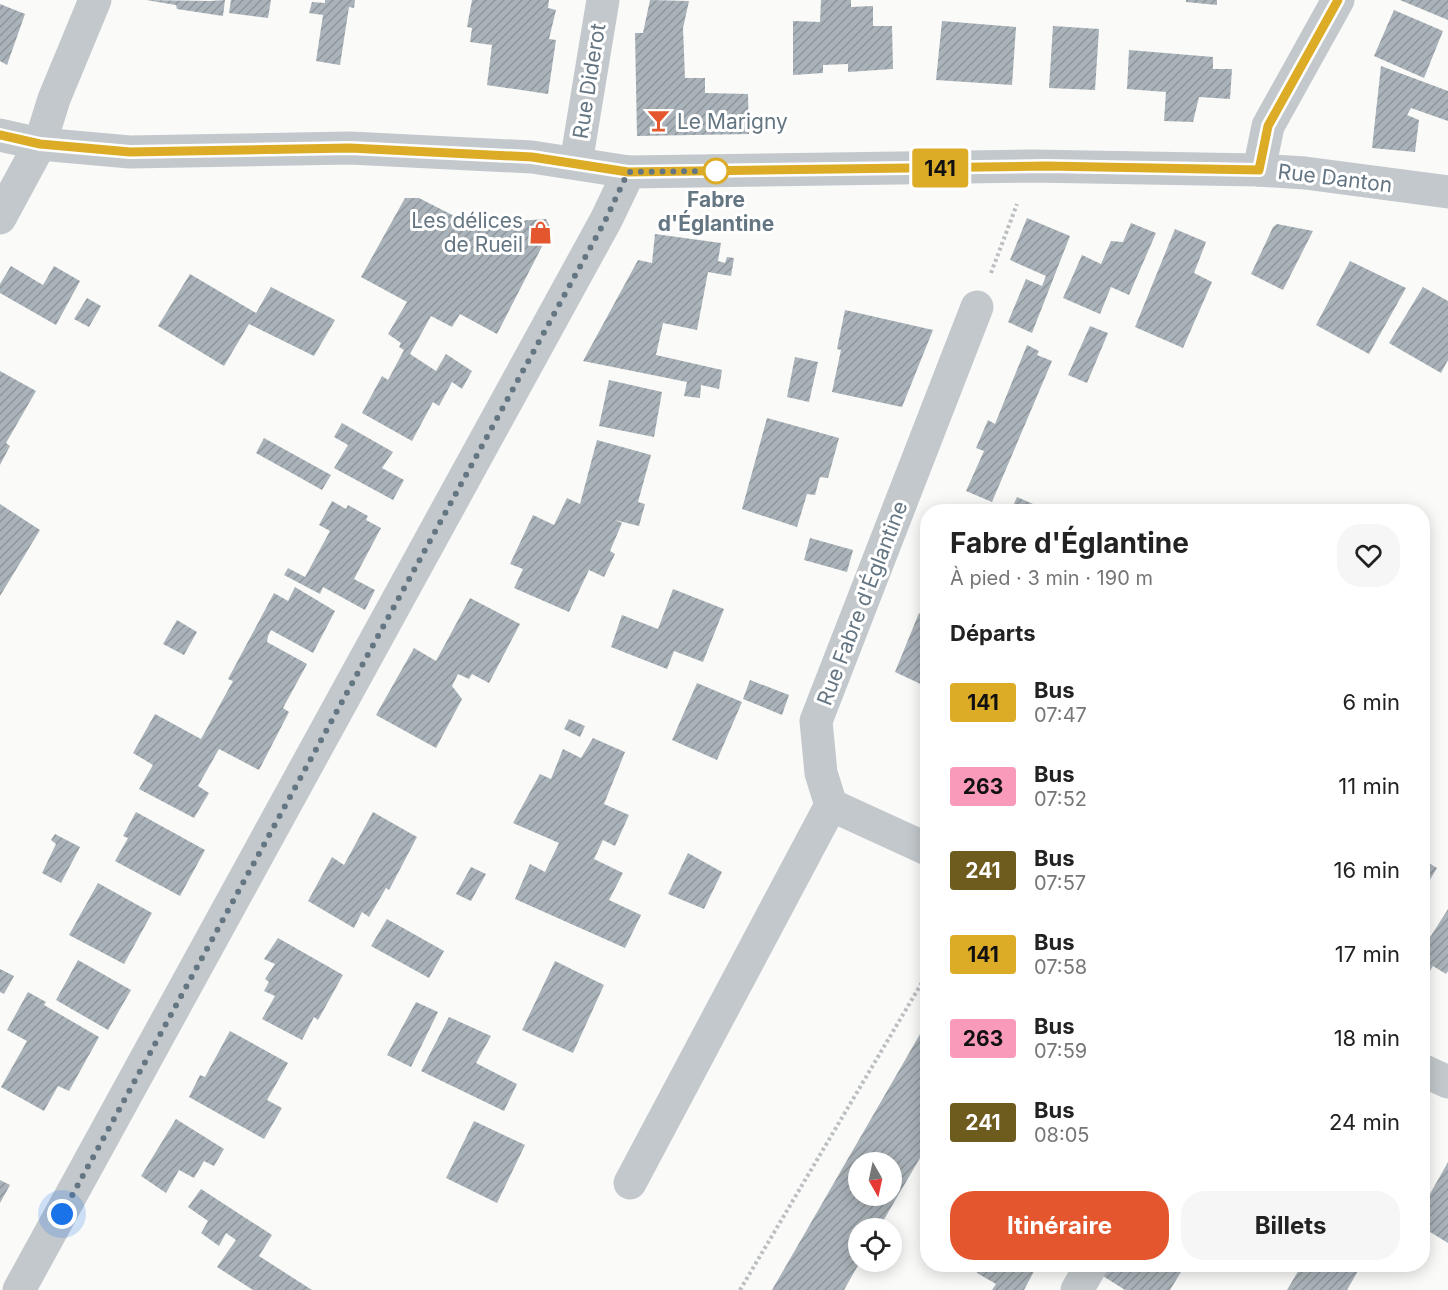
<!DOCTYPE html>
<html lang="fr">
<head>
<meta charset="utf-8">
<style>
	body { margin:0; font-family:Inter,sans-serif; background:#f6f6f6; color:#222; height:100vh; display:flex; flex-direction:column; font-size:22px; white-space:nowrap }
	* { box-sizing:border-box; margin:0 }
	p { font-size:20px; color:#767676 }
	.icon { flex:none; width:33px; height:33px; fill:none; stroke:currentColor; stroke-width:2; stroke-linecap:round; stroke-linejoin:round }
	.map { position:relative; flex:1; overflow:hidden }
	.sheet { position:absolute; left:920px; top:504px; width:510px; height:768px; display:flex; flex-direction:column; background:#fff; border-radius:24px; box-shadow:0 3px 15px #0003 }
	.sheet>* { flex:none }
	.badge { padding:0 12px; border-radius:4px; font-size:21px; line-height:39px }
	.needle { width:39px; rotate:171deg }
	.controls { position:absolute; left:848px; top:1152px; display:grid; gap:12px }
	.controls a { display:grid; place-items:center; width:54px; height:54px; border-radius:50%; background:#fff; box-shadow:0 3px 15px #0003; font-size:30px }
	.you { position:absolute; width:30px; height:30px; margin:-15px; border:4px solid #fff; border-radius:50%; background:#1a73e8; box-shadow:0 0 0 9px #1a73e833 }
	.map>.badge { position:absolute; translate:-50% -50%; box-shadow:0 0 0 3px #fff }
	h2 { padding:0 30px; font-size:22px; line-height:54px }
	.round { display:grid; place-items:center; flex:none; width:63px; height:63px; border-radius:24px; background:#f6f6f6 }
	.headline { display:flex; align-items:center; justify-content:space-between; height:102px; padding:0 30px }
	h1 { font-size:28px; font-weight:700; line-height:45px }
	.cta { display:flex; gap:12px; margin-top:auto; padding:12px 30px }
	.cta a { flex:1; height:69px; border-radius:24px; background:#e4572e; color:#fff; font-size:24px; font-weight:700; line-height:69px; text-align:center }
	.cta a+a { background:#f6f6f6; color:#222 }
	ul { padding:0; list-style:none }
	li { display:flex; align-items:center; gap:18px; height:84px; padding:0 30px }
	li div { flex:1 }
	li b { display:block; font-size:22px }
	li em { font-style:normal }
	li .badge { min-width:66px; font-weight:700; text-align:center }
	.map>svg:first-child { display:block }
	.building { fill:url(#building-hatch); fill-rule:evenodd }
	.lines { fill:none; stroke-linecap:round; stroke-linejoin:round }
	.path { stroke:#bbbfc2; stroke-width:4; stroke-dasharray:3 3; stroke-linecap:butt }
	.minor { stroke:#c3c8cc; stroke-width:33 }
	.tertiary { stroke:#c3c8cc; stroke-width:33 }
	.line-casing { stroke:#fff; stroke-width:14 }
	.line { stroke:#dcac27; stroke-width:9 }
	.walk { stroke:#657683; stroke-width:6; stroke-dasharray:0 10.8 }
	.stop-dot { fill:#fff; stroke:#dcac27; stroke-width:3 }
	.labels { text-anchor:middle; dominant-baseline:central; stroke-width:6; stroke-linejoin:round; paint-order:stroke }
	.street-label { font-size:21px; fill:#657683; stroke:#fff }
	.poi-label { font-size:21px; fill:#657683; stroke:#fff; text-anchor:start }
	.stop-label { font-size:21px; font-weight:bold; fill:#657683; stroke:#fff }
</style>
</head>
<body>
<div class="map">
<svg width="1448" height="1290" viewBox="0 0 1448 1290">
	<defs>
		<pattern id="building-hatch" width="6" height="6" patternUnits="userSpaceOnUse" patternTransform="scale(1.5)"><rect width="6" height="6" fill="#aab3b9"/><path d="M-1 1l2-2M0 6l6-6M5 7l2-2" fill="none" stroke="#8e969c"/></pattern>
	</defs>
	<rect width="100%" height="100%" fill="#fafaf8"/>
	<path class="building" d="M146 0 210 1 225 0 223 16 177 9 176 5Z
		M231 0H271L268 18 229 13Z
		M325 0H355L354 8 349 7 340 65 316 61 323 15 309 13 312 2 325 3Z
		M472 0H549L548 8 556 10 549 39 556 40 548 94 487 85 492 45 470 42 472 28 467 27Z
		M650 0 689 1 683 28 685 78H705V93L748 94 749 134 637 136 635 33H643Z
		M821 0H851V7L873 6V26H892L893 69 848 72V64L823 65V73L793 75V21L820 22Z
		M1186 0H1217V5L1186 2Z
		M1400 0H1448V20Z
		M0 4 25 14 7 65 0 61Z
		M1394 10 1443 31 1424 78 1374 56Z
		M942 21 1016 27 1012 85 936 80Z
		M1053 26 1099 29 1095 90 1049 88Z
		M1129 50 1213 57V69H1232L1230 99 1199 97 1193 122 1164 121 1166 92 1127 89Z
		M1381 66 1448 91V121L1411 108 1407 115 1419 120 1415 152 1372 148Z
		M405 198H419L460 219 456 224 469 231 473 225 479 228 482 223 546 219 551 229 497 334 460 314 452 327 431 316 410 354 436 371 446 354 472 371 462 389 452 382 439 406 433 402 412 441 362 413 382 376 388 380 404 350 399 347 401 343 388 334 407 302 361 277Z
		M1027 218 1070 236 1032 333 1008 322 1026 279 1042 286 1046 276 1010 260Z
		M1131 223 1156 233 1129 295 1111 287 1100 314 1063 298 1082 255 1101 264 1111 241 1123 242Z
		M1277 224 1313 231 1283 290 1251 274 1273 227Z
		M1175 229 1206 242 1194 273 1212 282 1183 348 1135 327Z
		M655 234 721 243 718 261 725 263 727 257 734 258 731 276 708 272 697 330 663 323 656 355 722 370 719 389 701 385 700 398 684 396 687 382 583 361 638 260 652 263Z
		M1350 261 1406 288 1369 354 1316 325Z
		M11 266 43 285 54 266 80 281 56 325 0 293V284Z
		M190 274 256 313 271 287 335 320 314 356 249 324 224 366 158 326Z
		M1423 287 1448 301V360L1441 373 1389 343Z
		M87 298 101 306 89 327 74 319Z
		M845 310 933 330 902 407 832 392 841 350 837 349Z
		M1090 326 1108 333 1087 383 1068 375Z
		M1027 345 1039 351 1037 355 1052 361 992 502 966 491 984 451 976 448 988 420 995 424Z
		M795 357 818 362 809 402 787 397Z
		M0 371 36 391 6 443 10 446 0 465Z
		M609 380 662 392 654 437 599 426Z
		M767 418 839 438 828 478 820 477 815 495 807 494 797 527 742 509Z
		M342 423 393 452 382 468 404 480 393 500 334 468 348 445 334 437Z
		M264 438 331 475 322 490 256 453Z
		M597 440 651 455 638 502 645 504 639 526 615 520 622 523 610 551 615 554 604 577 589 570 569 612 514 588 523 569 510 564 533 515 554 525 567 498 580 504Z
		M1017 497 1040 507 1038 512H1020L1012 508Z
		M332 501 346 509 348 505 368 516 366 520 381 528 354 579 375 590 365 610 323 587 320 594 284 575 288 568 305 577 330 531 319 525Z
		M0 504 40 530 0 596Z
		M810 538 853 550 847 572 804 560Z
		M295 587 335 611 313 653 271 630 268 636 267 642 307 664 283 708 289 712 259 770 219 749 198 786 209 793 194 818 139 789 153 765 133 753 155 714 201 739 233 681 228 679 274 593 288 601Z
		M673 589 724 609 703 662 674 651 667 669 611 647 622 615 658 629Z
		M470 598 520 624 489 683 472 674 469 679 458 674 452 686 462 699 436 748 376 715 414 648 436 661Z
		M919 613 927 617V687L895 672Z
		M177 620 197 632 184 655 163 644Z
		M750 680 789 695 782 715 743 699Z
		M697 683 742 702 717 760 672 740Z
		M569 719 585 726 580 737 564 729Z
		M593 738 625 752 604 804 629 815 615 846 603 840 594 859 623 873 609 900 641 915 625 948 515 899 530 864 545 872 559 843 513 823 540 774 551 779 563 749 581 758Z
		M136 812 205 850 180 896 115 861 128 838 123 836Z
		M373 812 417 837 389 890 386 888 369 917 362 912 354 928 308 901 332 857 344 865Z
		M55 834 80 847 61 883 42 873 56 844 51 840Z
		M688 853 722 872 704 909 668 894Z
		M1422 859 1437 868 1422 893Z
		M471 867 486 874 471 901 456 894Z
		M98 883 152 913 124 964 69 935Z
		M1448 909V971L1446 974 1433 966 1422 984V950Z
		M387 919 444 951 429 978 371 946Z
		M278 938 343 975 318 1020 314 1017 302 1040 262 1019 275 996 264 991 269 982 265 979 275 964 264 959Z
		M78 960 131 990 108 1030 56 1000Z
		M555 961 604 985 573 1053 522 1030Z
		M0 969 14 976 4 994 0 992Z
		M28 992 46 1002 44 1005 99 1037 69 1091 58 1086 44 1111 1 1087 27 1041 7 1030Z
		M416 1002 438 1012 411 1067 387 1055Z
		M449 1017 491 1036 476 1063 517 1084 504 1111 421 1071Z
		M927 1022V1146L879 1228H858V1262H860L844 1290H772ZM858 1162H891V1196H858Z
		M230 1031 288 1063 267 1100 282 1108 264 1139 189 1097 200 1075 205 1077Z
		M176 1119 224 1149 214 1166 204 1161 194 1178 179 1170 166 1193 141 1176Z
		M474 1121 525 1145 497 1203 446 1178Z
		M1448 1162V1243L1422 1227V1208Z
		M0 1180 10 1185 0 1203Z
		M201 1189 272 1235 259 1256 312 1290H253L217 1267 236 1240 226 1233 219 1246 201 1233 208 1221 188 1207Z
		M982 1264H1038L1024 1290H992L996 1284 977 1273Z
		M1110 1264H1168L1181 1272 1170 1290H1125L1103 1276Z
		M1294 1264H1362L1347 1290H1287L1300 1268Z"/>
	<g class="lines">
		<path class="path" d="M991 273 1017 204
			M740 1290 927 974"/>
		<path class="minor" d="M576 163 603 0
			M1259 170 1268 126 1338 0
			M0 218 40 144 54 99 95 0
			M927 849 831 805 821 773 816 721 977 307
			M1422 1070 1448 1082
			M630 1183 831 805
			M19 1290 606 220 629 172
			M1077 1290 1092 1264"/>
		<path class="tertiary" d="M0 135 40 144 130 152 350 148 532 157 629 172 1032 166 1259 170 1305 173 1448 192"/>
	</g>
	<g class="lines">
		<defs>
			<path id="line" d="M0 135 40 144 130 152 350 148 532 157 628 172 1046 166 1259 170 1268 126 1338 0"/>
		</defs>
		<use href="#line" class="line-casing"/>
		<use href="#line" class="line"/>
		<path class="walk" d="M62 1214 606 219 628 172 716 171"/>
	</g>
	<defs>
		<symbol id="bar-bare" viewBox="-9 -9 18 18"><path d="M-6-5H6L.8 .8V4.5H3.5V6h-7V4.5H-.8V.8Z" fill="#e4572e" stroke="#fff" stroke-width="2.5" paint-order="stroke"/></symbol>
		<symbol id="shop-bare" viewBox="-9 -9 18 18"><path d="M-5-2.5h2.3a2.7 3.5 0 0 1 5.4 0H5L5.5 6h-11ZM-1.5-2.5h3a1.5 2.3 0 0 0-3 0Z" fill="#e4572e" stroke="#fff" stroke-width="2.5" paint-order="stroke"/></symbol>
	</defs>
	<g fill-rule="evenodd">
		<use href="#bar-bare" x="642" y="104" width="33" height="33"/>
		<use href="#shop-bare" x="524" y="216" width="33" height="33"/>
	</g>
	<circle class="stop-dot" cx="716" cy="171" r="12"/>
	<g class="labels">
		<g class="street-label">
			<text transform="translate(589 81) rotate(-81)">Rue Diderot</text>
			<text transform="translate(1335 178) rotate(7)">Rue Danton</text>
			<text transform="translate(862 603) rotate(-69)">Rue Fabre d'Églantine</text>
		</g>
		<g class="poi-label">
			<text x="677" y="121">Le Marigny</text>
			<text x="523" y="220" text-anchor="end">Les délices<tspan x="523" dy="24">de Rueil</tspan></text>
		</g>
		<g class="stop-label">
			<text x="716" y="199">Fabre<tspan x="716" dy="24">d'Églantine</tspan></text>
		</g>
	</g>
</svg>
<div class="controls">
<a><svg class="needle" viewBox="-14 -14 28 28"><path d="M0-13l5 13h-10z" fill="#e53935"/><path d="M0 13l5-13h-10z" fill="#767676"/></svg></a>
<a><svg class="icon" aria-label="locate" viewBox="0 0 24 24"><circle cx="12" cy="12" r="6"/><path d="M12 2v4M12 18v4M2 12h4M18 12h4"/></svg></a>
</div>
<div class="you" style="left:62px;top:1214px"></div>
<b class="badge" style="left:940px;top:168px;background:#dcac27;color:#111">141</b>
<section class="sheet">
<div class="headline"><div><h1>Fabre d'Églantine</h1><p>À pied · 3 min · 190 m</p></div><a class="round"><svg class="icon" aria-label="heart" viewBox="0 0 24 24"><path d="M12 20l-8-8c-3-5 5-10 8-4 3-6 11-1 8 4z"/></svg></a></div>
<h2>Départs</h2>
<ul>
<li><span class="badge" style="background:#dcac27;color:#111">141</span><div><b>Bus</b><p>07:47</p></div><em>6 min</em></li>
<li><span class="badge" style="background:#fa9aba;color:#111">263</span><div><b>Bus</b><p>07:52</p></div><em>11 min</em></li>
<li><span class="badge" style="background:#6e5b1e;color:#fff">241</span><div><b>Bus</b><p>07:57</p></div><em>16 min</em></li>
<li><span class="badge" style="background:#dcac27;color:#111">141</span><div><b>Bus</b><p>07:58</p></div><em>17 min</em></li>
<li><span class="badge" style="background:#fa9aba;color:#111">263</span><div><b>Bus</b><p>07:59</p></div><em>18 min</em></li>
<li><span class="badge" style="background:#6e5b1e;color:#fff">241</span><div><b>Bus</b><p>08:05</p></div><em>24 min</em></li>
</ul>
<div class="cta"><a>Itinéraire</a><a>Billets</a></div>
</section>
</div>
</body>
</html>
